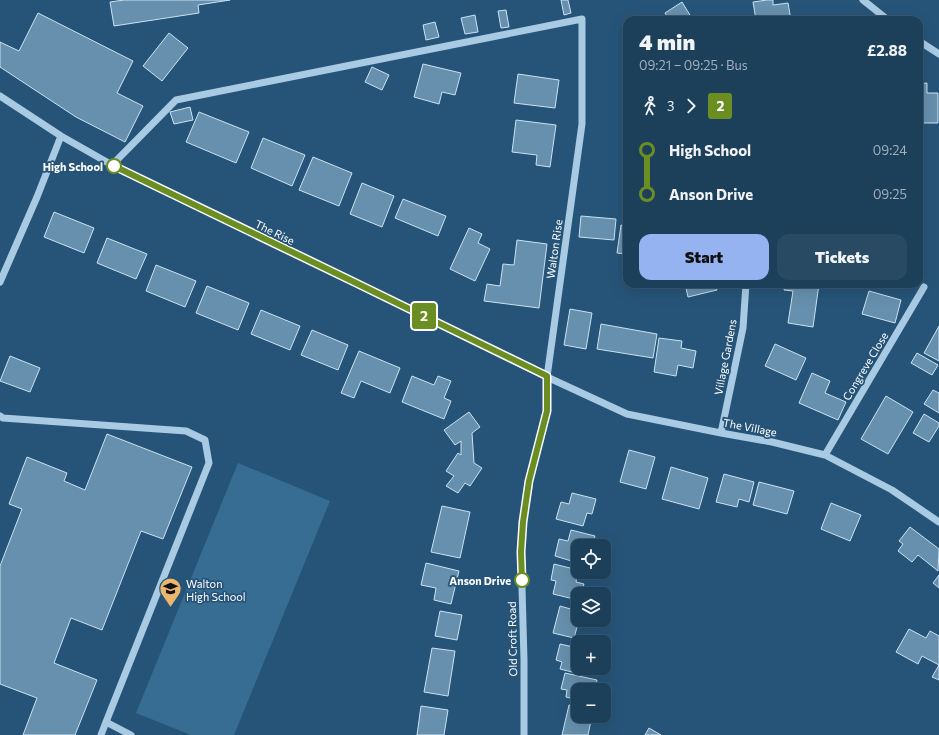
<!DOCTYPE html>
<html lang="en">
<head>
<meta charset="utf-8">
<style>
	body { margin:0; font-family:Commissioner,sans-serif; background:#294a63; color:#f1f3f6; height:100vh; display:flex; flex-direction:column; font-size:15px; white-space:nowrap }
	* { box-sizing:border-box; margin:0 }
	p { font-size:13px; color:#a0afbb }
	.icon { flex:none; width:22px; height:22px; fill:none; stroke:currentColor; stroke-width:2; stroke-linecap:round; stroke-linejoin:round }
	.map { position:relative; flex:1; overflow:hidden }
	.panel { position:absolute; left:623px; top:16px; width:300px; height:272px; display:flex; flex-direction:column; background:#1c3f5a; border-radius:12px; box-shadow:0 4px 16px #0002,0 0 0 1px #3a5870 }
	.panel>* { flex:none }
	.badge { padding:0 8px; border-radius:3px; font-size:14px; line-height:26px }
	.buttons { position:absolute; left:571px; top:539px; display:grid; gap:8px }
	.buttons a { display:grid; place-items:center; width:40px; height:40px; border-radius:8px; background:#1c3f5a; box-shadow:0 4px 16px #0002,0 0 0 1px #3a5870; font-size:20px }
	.map>.badge { position:absolute; translate:-50% -50%; box-shadow:0 0 0 2px #fff }
	.legs { display:flex; align-items:center; gap:6px; height:44px; padding:0 16px; font-size:13px }
	.legs p { margin-inline-start:auto }
	.summary { display:flex; align-items:center; justify-content:space-between; height:68px; padding:0 16px }
	h1 { font-size:22px; font-weight:800; line-height:30px }
	.primary-button { display:flex; gap:8px; margin-top:auto; padding:8px 16px }
	.primary-button a { flex:1; height:46px; border-radius:12px; background:#95b2f1; color:#111; font-size:16px; font-weight:800; line-height:46px; text-align:center }
	.primary-button a+a { background:#294a63; color:#f1f3f6 }
	ul { padding:0 16px; list-style:none }
	li { display:flex; align-items:center; gap:14px; height:44px; font-size:15px }
	li i { display:grid; place-items:center; width:6px; height:100%; margin:0 5px; background:currentColor }
	li i::after { content:''; width:10px; height:10px; margin:-5px; border:3px solid; border-radius:50%; background:#1c3f5a }
	li p { margin-inline-start:auto }
	li:first-child i { background:linear-gradient(#0000 50%,currentColor 0) }
	li:last-child i { background:linear-gradient(currentColor 50%,#0000 0) }
	.map>svg:first-child { display:block }
	.green { fill:#376d93 }
	.building { fill:#6790ae; stroke:#cae2f2 }
	.lines { fill:none; stroke-linecap:round; stroke-linejoin:round }
	.minor { stroke:#a8cae3; stroke-width:7 }
	.line-1-casing { stroke:#fff; stroke-width:9 }
	.line-1 { stroke:#6b8e23; stroke-width:6 }
	.stop-1-dot { fill:#fff; stroke:#6b8e23; stroke-width:2 }
	.labels { text-anchor:middle; dominant-baseline:central; stroke-width:3.5; stroke-linejoin:round; paint-order:stroke }
	.stop-label { font-size:11px; font-weight:bold; fill:#fff; stroke:#265478; text-anchor:end }
	.street-label { font-size:11px; fill:#fff; stroke:#265478 }
	.poi-label { font-size:11px; fill:#fff; stroke:#265478; text-anchor:start }
</style>
</head>
<body>
<div class="map">
<svg width="939" height="735" viewBox="0 0 939 735">
	<rect width="100%" height="100%" fill="#265478"/>
	<path class="green" d="M238 463 330 501 234 735H191L136 713Z"/>
	<path class="building" d="M124 0H230L198 5 199 13 114 26 110 2Z
		M561 0H568L571 13 564 15Z
		M767 0H773V5L788 3 791 20H756L753 2Z
		M682 2 693 20H669L665 13Z
		M506 10 509 27 501 28 498 11Z
		M38 13 133 61 117 93 143 106 125 142 76 117 0 67V42L19 51Z
		M475 15 478 32 465 34 461 18Z
		M435 22 439 37 426 40 423 25Z
		M169 33 188 48 162 81 143 66Z
		M423 64 461 73 455 95 442 92 439 104 414 97Z
		M372 67 389 75 382 90 365 82Z
		M518 74 559 80 555 108 514 103Z
		M927 83V93H938V123H919V84Z
		M190 107 193 120 174 124 170 112Z
		M199 112 249 132 236 163 186 142Z
		M516 120 556 125 550 167 536 165 537 155 512 152Z
		M263 138 305 155 292 186 251 168Z
		M313 157 352 173 339 206 299 190Z
		M362 183 394 196 382 227 350 214Z
		M403 199 446 216 438 236 395 218Z
		M54 212 94 228 84 253 44 237Z
		M581 216 616 219 614 240 579 237Z
		M621 225 627 226V254L617 253Z
		M469 228 482 234 478 243 490 249 475 281 450 269Z
		M107 238 147 254 136 279 97 263Z
		M517 240 547 244 539 308 484 301 487 284 500 286 503 264 514 265Z
		M156 265 196 281 185 307 146 291Z
		M685 284H715L717 290 688 297Z
		M785 284H819L813 327 788 323 793 291 784 290Z
		M207 286 249 303 238 330 196 313Z
		M869 291 901 300 895 323 862 314Z
		M570 309 592 313 586 349 564 345Z
		M261 310 300 326 290 350 251 334Z
		M601 324 657 334 653 358 597 349Z
		M939 326V361L924 353Z
		M312 330 348 345 338 370 301 355Z
		M659 338 682 341 681 348 696 351 693 368 678 365 676 376 654 372Z
		M775 344 806 358 796 380 765 366Z
		M359 351 400 368 390 393 361 381 354 398 341 393Z
		M917 353 938 365 932 375 911 363Z
		M10 356 40 368 30 392 0 381Z
		M812 373 830 381 825 393 846 402 838 420 799 403Z
		M412 376 434 385 438 376 451 381 444 398 451 401 444 419 402 402Z
		M933 390 939 393V413L924 404Z
		M886 396 913 412 888 454 861 439Z
		M469 412 480 427 472 433 474 463 482 468 470 486 465 483 458 493 446 486 454 476 446 471 458 453 461 455V441L455 445 444 430Z
		M924 414 939 423V426L929 442 913 433Z
		M107 434 192 467 163 539 141 531 102 630 71 618 54 663 97 680 75 735H23L37 698 0 684V566L22 509 9 504 27 457 67 473 64 481 85 490Z
		M629 450 655 457 646 489 620 482Z
		M671 467 708 478 699 509 662 499Z
		M724 474 754 482 749 502 739 499 737 507 716 502Z
		M759 482 794 491 787 514 753 505Z
		M572 493 596 499 592 514 587 513 583 526 556 519 561 502 569 504Z
		M831 503 861 515 850 541 821 529Z
		M442 506 470 512 460 558 431 552Z
		M910 527 939 549 938 571 918 555 912 562 898 551 903 544 899 541Z
		M571 530 595 536 592 546H578V563L555 556 559 539 568 541Z
		M426 563 459 571 451 604 434 600 436 588 421 585Z
		M554 564 578 570 576 582 584 584 581 594H578V600L553 594 556 581 551 580Z
		M939 575V588L933 583Z
		M560 606 578 611 579 620 574 638 553 633Z
		M440 611 462 615 457 640 435 636Z
		M909 629 926 638 930 631 939 636V680L932 677 939 665 922 656 918 664 896 652Z
		M560 644 578 648V666L576 673 560 669 562 662 556 660Z
		M432 648 455 651 448 696 424 692Z
		M565 673 597 680 595 690H578V700L566 697 567 690 561 689Z
		M569 705 578 707V716H592L588 735H562Z
		M421 706 448 710 444 735H417Z
		M649 728 661 735H645Z"/>
	<g class="lines">
		<path class="minor" d="M863 0 888 20
			M919 41 939 54
			M0 96 61 136 112 165 352 281 547 377 627 414 721 433 772 442 825 455 892 490 939 522
			M112 165 176 100 582 19V124L547 377V411L529 481 523 523 521 552 524 660V735
			M0 282 37 197 61 136
			M0 416 3 418 186 431 205 440 209 463 106 722 131 735
			M721 433 743 328 746 284
			M825 455 924 287
			M101 735 106 722"/>
	</g>
	<g class="lines">
		<defs>
			<path id="line-1" d="M114 166 352 281 547 376V411L529 481 523 522 521 552 522 580"/>
		</defs>
		<use href="#line-1" class="line-1-casing"/>
		<use href="#line-1" class="line-1"/>
	</g>
	<defs>
		<symbol id="school-pin" viewBox="-11 -11 22 30"><path d="M0 17L-7.5 6A9.5 9.5 0 1 1 7.5 6Z" fill="#ebb66e" stroke="#265478"/><path d="M0-5L7-2L0 1L-7-2ZM-4 1L0 2.5L4 1V4Q0 6-4 4Z" fill="#111"/></symbol>
	</defs>
	<g fill-rule="evenodd">
		<use href="#school-pin" x="158" y="576" width="25" height="34"/>
	</g>
	<g class="stop-1-dot">
		<circle cx="114" cy="166" r="7"/>
		<circle cx="522" cy="580" r="7"/>
	</g>
	<g class="labels">
		<g class="stop-label">
			<text x="103" y="166">High School</text>
			<text x="511" y="580">Anson Drive</text>
		</g>
		<g class="street-label">
			<text transform="translate(275 232) rotate(26)">The Rise</text>
			<text transform="translate(554 249) rotate(-82)">Walton Rise</text>
			<text transform="translate(725 357) rotate(-79)">Village Gardens</text>
			<text transform="translate(865 366) rotate(-59)">Congreve Close</text>
			<text transform="translate(750 427) rotate(11)">The Village</text>
			<text transform="translate(512 639) rotate(-91)">Old Croft Road</text>
		</g>
		<g class="poi-label">
			<text x="186" y="583">Walton<tspan x="186" dy="13">High School</tspan></text>
		</g>
	</g>
</svg>
<div class="buttons">
<a><svg class="icon" aria-label="locate" viewBox="0 0 24 24"><circle cx="12" cy="12" r="6"/><path d="M12 2v4M12 18v4M2 12h4M18 12h4"/></svg></a>
<a><svg class="icon" aria-label="layers" viewBox="0 0 24 24"><path d="M12 4l9 5-9 5-9-5zM3 14l9 5 9-5"/></svg></a>
<a>+</a>
<a>−</a>
</div>
<b class="badge" style="left:424px;top:316px;background:#6b8e23;color:#fff">2</b>
<section class="panel">
<div class="summary"><div><h1>4 min</h1><p>09:21 – 09:25 · Bus</p></div><b>£2.88</b></div>
<div class="legs"><svg class="icon" aria-label="walk" viewBox="0 0 24 24"><circle cx="13" cy="4" r="2"/><path d="M13 8l-2 6 4 7M11 14l-3 7M7 12l3-4h3l4 4"/></svg>3<svg class="icon" aria-label="forward" viewBox="0 0 24 24"><path d="M9 5l7 7-7 7"/></svg><b class="badge" style="background:#6b8e23;color:#fff">2</b></div>
<ul>
<li><i style="color:#6b8e23"></i><b>High School</b><p>09:24</p></li>
<li><i style="color:#6b8e23"></i><b>Anson Drive</b><p>09:25</p></li>
</ul>
<div class="primary-button"><a>Start</a><a>Tickets</a></div>
</section>
</div>
</body>
</html>
